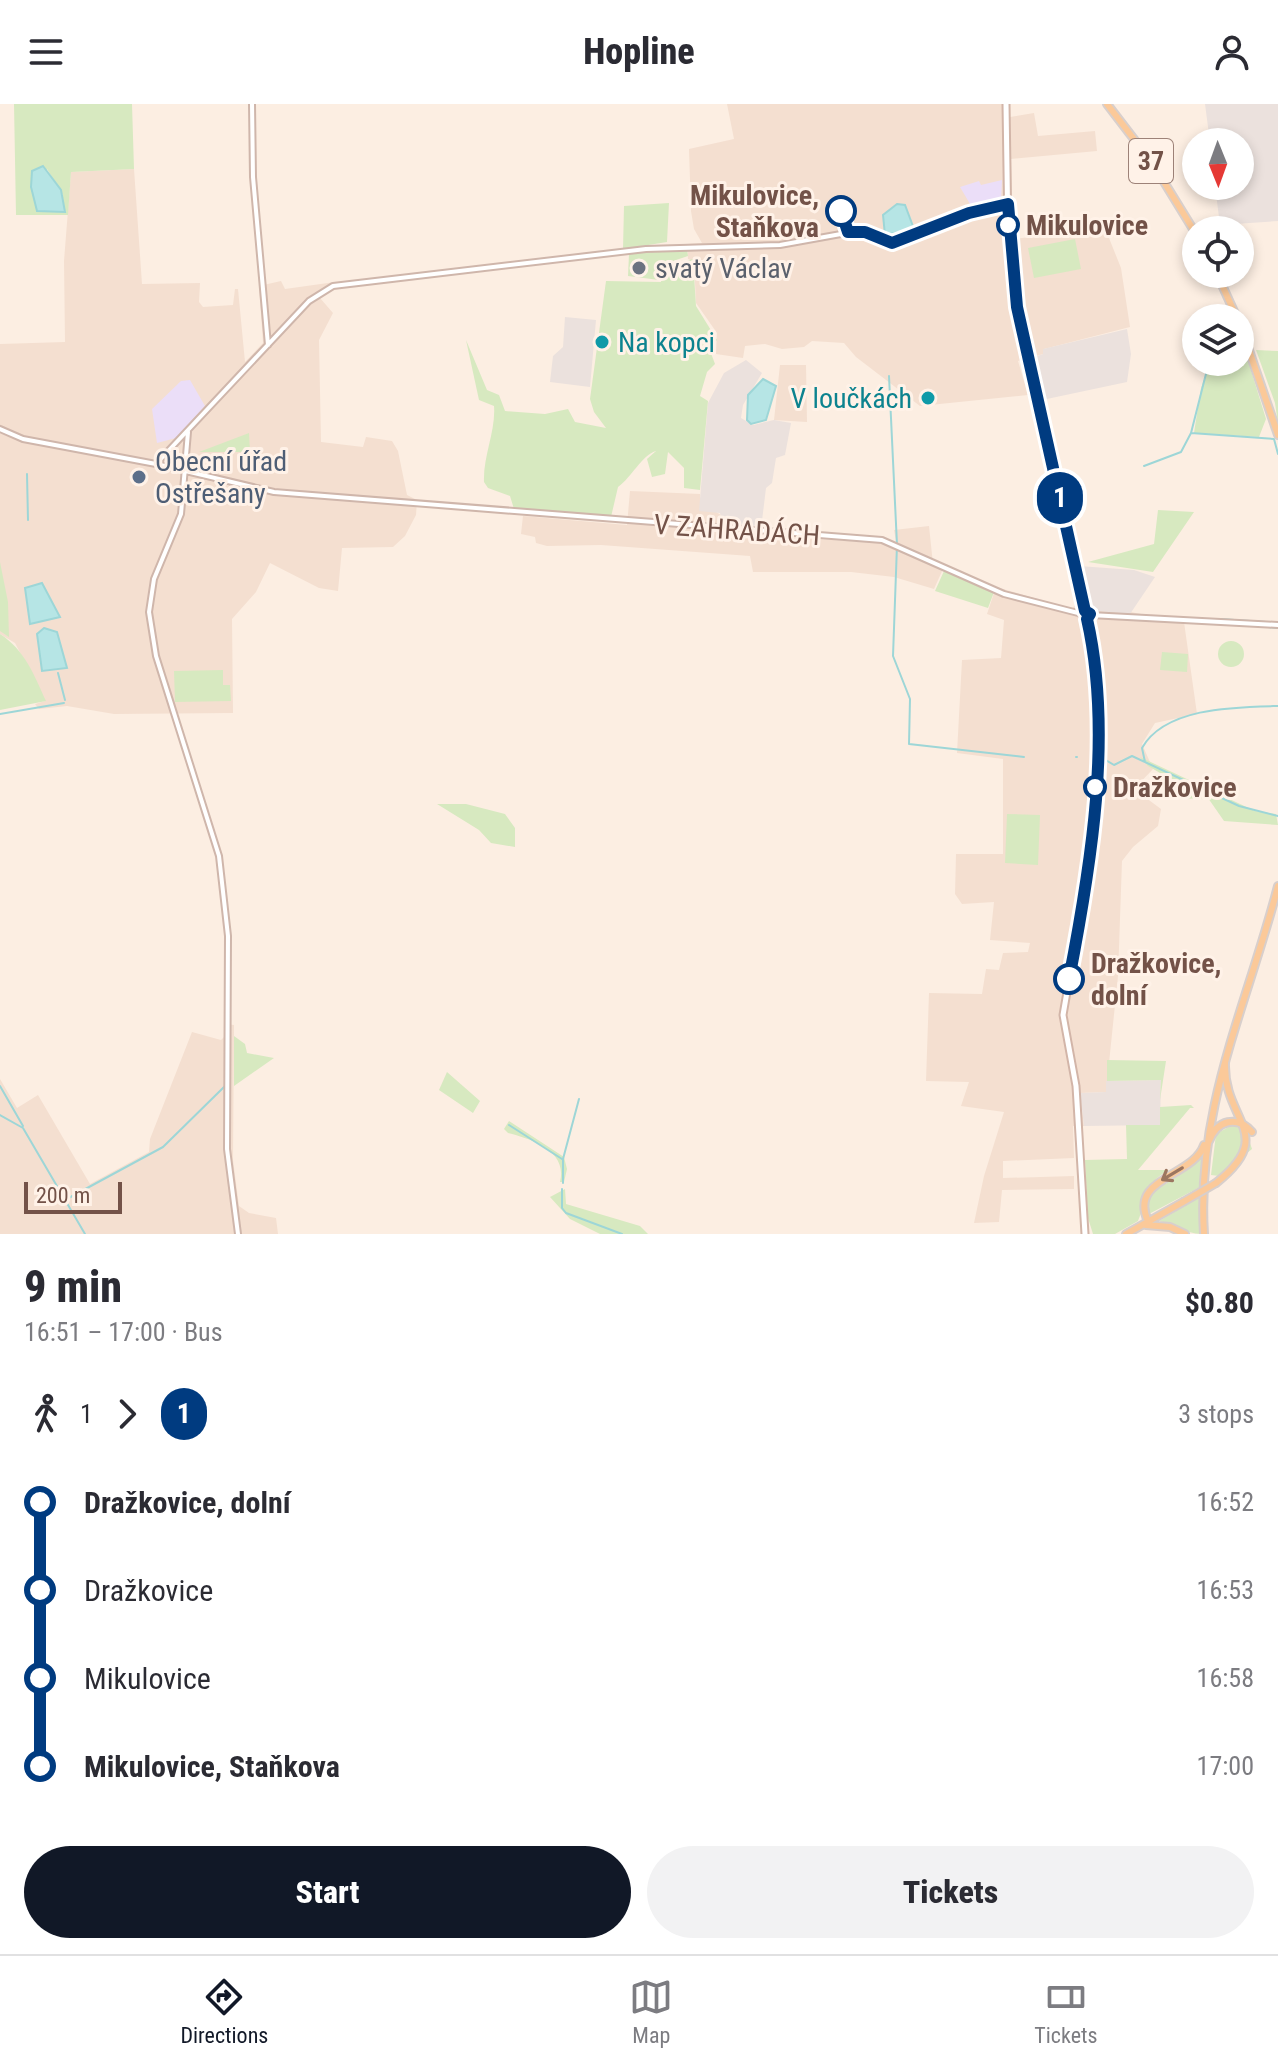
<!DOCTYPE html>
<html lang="en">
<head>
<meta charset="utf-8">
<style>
	body { margin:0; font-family:"Roboto Condensed",sans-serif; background:#f2f2f3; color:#2b2b33; height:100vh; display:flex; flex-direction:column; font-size:30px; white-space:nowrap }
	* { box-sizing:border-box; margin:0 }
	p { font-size:26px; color:#7c7c81 }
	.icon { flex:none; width:44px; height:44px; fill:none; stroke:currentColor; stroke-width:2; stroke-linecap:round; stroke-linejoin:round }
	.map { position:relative; height:1130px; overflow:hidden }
	.sheet { display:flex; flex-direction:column; background:#fff; flex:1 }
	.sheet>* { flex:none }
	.badge { padding:0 16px; border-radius:26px; font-size:28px; line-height:52px }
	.needle { width:52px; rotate:179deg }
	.controls { position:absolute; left:1182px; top:24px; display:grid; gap:16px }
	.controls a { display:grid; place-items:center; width:72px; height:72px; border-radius:50%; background:#fff; box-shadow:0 4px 12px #0003; font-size:40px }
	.scale { position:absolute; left:24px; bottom:20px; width:98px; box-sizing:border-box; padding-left:8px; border:4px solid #735248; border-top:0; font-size:22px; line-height:28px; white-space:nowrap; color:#735248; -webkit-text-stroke:6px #fff2e8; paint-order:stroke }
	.map>.badge { position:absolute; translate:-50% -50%; box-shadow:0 0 0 4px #fff }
	.legs { display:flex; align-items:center; gap:12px; height:88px; padding:0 24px; font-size:26px }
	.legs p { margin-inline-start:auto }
	.headline { display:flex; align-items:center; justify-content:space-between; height:136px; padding:0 24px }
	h1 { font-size:44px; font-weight:800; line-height:60px }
	.cta { display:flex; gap:16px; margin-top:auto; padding:16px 24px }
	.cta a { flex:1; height:92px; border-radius:48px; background:#111827; color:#fff; font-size:32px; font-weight:800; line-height:92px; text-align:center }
	.cta a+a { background:#f2f2f3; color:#2b2b33 }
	ul { padding:0 24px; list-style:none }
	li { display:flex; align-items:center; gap:28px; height:88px; font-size:30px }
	li i { display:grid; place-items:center; width:12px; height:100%; margin:0 10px; background:currentColor }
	li i::after { content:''; width:20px; height:20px; margin:-10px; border:6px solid; border-radius:50%; background:#fff }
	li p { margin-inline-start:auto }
	li:first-child i { background:linear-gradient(#0000 50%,currentColor 0) }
	li:last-child i { background:linear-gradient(currentColor 50%,#0000 0) }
	header { display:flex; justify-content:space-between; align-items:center; height:104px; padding:0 24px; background:#fff; font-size:36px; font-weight:800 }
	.dock { display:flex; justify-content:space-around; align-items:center; height:112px; border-top:2px solid #e1e1e2; background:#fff; font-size:22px; color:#7c7c81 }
	.dock a { display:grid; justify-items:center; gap:4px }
	.dock .on { color:#111827 }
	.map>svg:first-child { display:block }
	.residential { fill:#f4dfd0 }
	.industrial { fill:#ebe1dd }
	.education { fill:#ebdef8 }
	.green { fill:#d7e9c0; fill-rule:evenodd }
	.water { fill:#b6e5e5; stroke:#9dd6d7; stroke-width:2 }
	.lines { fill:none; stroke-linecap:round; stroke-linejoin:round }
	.stream { stroke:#9dd6d7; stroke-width:2 }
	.tertiary-casing { stroke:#cfb6ab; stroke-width:8 }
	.secondary-casing { stroke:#d2b5a8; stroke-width:9 }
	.primary-casing { stroke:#d8cfcc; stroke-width:10 }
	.tertiary { stroke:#fff; stroke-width:4 }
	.secondary { stroke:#fff; stroke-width:5 }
	.primary { stroke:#fbc999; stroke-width:6 }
	.primary-bridge-casing { stroke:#d8cfcc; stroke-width:10; stroke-linecap:butt }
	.primary-bridge { stroke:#fbc999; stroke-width:6 }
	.oneway { stroke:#9c7660 }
	.line-1-casing { stroke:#fff; stroke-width:18 }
	.line-1 { stroke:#003b80; stroke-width:12 }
	.stop-1-dot { fill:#fff; stroke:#003b80; stroke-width:4 }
	.worship-dot { fill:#6b7280; stroke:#fff2e8; stroke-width:3 }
	.culture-dot { fill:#0f9aa8; stroke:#fff2e8; stroke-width:3 }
	.service-dot { fill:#5c6f8a; stroke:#fff2e8; stroke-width:3 }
	.labels { text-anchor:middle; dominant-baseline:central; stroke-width:6; stroke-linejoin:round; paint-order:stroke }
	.shield { fill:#fff2e8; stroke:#9d8278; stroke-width:2 }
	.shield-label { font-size:26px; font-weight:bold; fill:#735248 }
	.stop-label { font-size:28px; font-weight:bold; fill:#735248; stroke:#fff2e8; text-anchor:start }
	.worship-label { font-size:28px; fill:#5b616d; stroke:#fff2e8; text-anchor:start }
	.culture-label { font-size:28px; fill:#0d838f; stroke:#fff2e8; text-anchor:start }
	.service-label { font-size:28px; fill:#4e5e75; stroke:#fff2e8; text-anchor:start }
	.street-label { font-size:28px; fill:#735248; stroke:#fff2e8 }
</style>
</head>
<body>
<header><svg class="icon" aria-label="menu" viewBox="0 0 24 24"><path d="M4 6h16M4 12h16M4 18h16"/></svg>Hopline<svg class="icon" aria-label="person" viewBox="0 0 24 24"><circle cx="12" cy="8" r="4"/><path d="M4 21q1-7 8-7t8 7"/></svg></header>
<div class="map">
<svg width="1278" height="1130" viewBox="0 0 1278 1130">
	<rect width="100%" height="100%" fill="#fceee2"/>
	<path class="residential" d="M727 0H1006L1010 13 1034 9 1038 32 1095 27 1097 47 1011 55 1013 135 1105 124 1121 164 1130 223 1044 245 1043 250 1018 257 1028 291 920 302 856 253 844 239 812 237 804 243 782 245 765 240 745 242 743 254 716 250 717 229 696 199 694 157 688 155 687 140 702 139 694 125 691 107 689 45 734 35Z
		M134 65 142 180 200 179 199 198 203 203 233 201 235 185H238L245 258 263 239 259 182 281 177 285 185 335 178V184L320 194 333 209 319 236 321 338 363 343 366 333 392 337 398 347 407 391 417 396 416 411 405 432 393 443 342 444 338 487 319 484 270 459 256 488 232 515 233 609 114 610 67 602 39 605 35 600 45 597 15 539 0 530V240L65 238 64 157 71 68Z
		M780 261H806L807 318 774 316Z
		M630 387 700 390V399L723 412 722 429 881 439 897 443 894 426 929 422 933 460 943 465 934 485 894 473 851 468H753L750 452 601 441 547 442 536 439 535 433 521 430 523 412 627 421Z
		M996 483 1072 505 1077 498 1184 518 1197 610 1155 619 1142 640 1153 665 1134 685 1161 705 1158 722 1133 743 1122 757 1118 872 1106 988 1080 989 1084 1022H1073L1074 1054 1003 1057V1074L1074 1072V1085L1002 1086 999 1118 974 1119 984 1072 1004 1008 961 1002 969 978 926 977 929 889 982 890 986 865 999 866 1003 849 1028 848 1030 839 990 836 994 798 962 800 955 790 956 750H1003V655L957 649 962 556 1001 554 1004 516 987 510Z
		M224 920 234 921 233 1056 239 1102 249 1109 276 1114 278 1130H0V975L17 1004 38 991 90 1080 149 1048 150 1035 192 928 221 936 224 933Z"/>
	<path class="industrial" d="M1205 0H1278V117L1220 121 1215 82H1240V38H1210Z
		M565 213 596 216 590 283 550 278 553 252 563 243Z
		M1127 225 1131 250 1127 278 1042 296 1032 254 1043 250V245Z
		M746 256 762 269 743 301 741 314 753 321 774 316 791 319 785 351 776 354 772 379 766 384 761 425 723 421 720 409 699 407 708 299 724 269Z
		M1079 462 1134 466 1155 473 1130 510 1097 507 1088 499Z
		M1161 976 1160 1021 1084 1022 1080 989 1106 988V977Z"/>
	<path class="education" d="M1002 76 1001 97 973 105 960 83 979 77 981 81Z
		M190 276 205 302 176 334 157 339 152 305 181 277Z"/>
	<path class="green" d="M14 0H132L134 65 71 68 68 111H16ZM47 65 63 91 53 108 37 107 33 93Z
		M669 99 667 138 623 145 624 102Z
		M1075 135 1081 165 1034 174 1028 144Z
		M687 145 688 152 661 161 659 157V176L628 172 629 150Z
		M693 155 696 202 717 236 709 244 715 260 707 268 700 292 708 297 700 386 684 384V364L668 348 665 370 652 373 647 355 656 347C641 352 632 373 618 383L611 413 514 405 510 392 488 384 484 378C483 352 496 327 494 302L479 296 466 236 487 286 499 291 505 307 545 310 568 305 575 318 606 324 594 308 590 295 606 177 661 178 662 163Z
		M1256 246 1278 247V320L1275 299Z
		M1240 247 1246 250 1266 315 1259 333 1194 329 1201 284 1210 258H1240Z
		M249 329 250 348H199Z
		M1158 406 1194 408 1153 468 1088 458 1154 440Z
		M0 458 8 498 9 533 0 527Z
		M944 467 994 488 988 504 935 487Z
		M0 530C25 546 34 571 46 597L0 606Z
		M1218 550a13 13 0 1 1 26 0a13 13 0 1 1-26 0Z
		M1162 548 1188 550 1187 568 1160 566Z
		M223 566V581H230L231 597 175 598 174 567Z
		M1140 653 1255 707 1276 710 1278 721 1224 717 1208 694 1176 695 1186 684 1148 662Z
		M437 700H466L505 710 515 724V743L491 739 479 726Z
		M1007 710 1040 711 1038 761 1005 759Z
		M234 932 245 940 247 949 274 954 234 982Z
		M1107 956 1166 957 1160 996 1161 976 1107 977Z
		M447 968 480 997 473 1009 439 986Z
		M1191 1001 1194 1004H1190L1138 1066H1169C1145 1078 1148 1094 1138 1117L1115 1130H1093L1088 1114 1085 1056 1127 1055 1126 1021H1160V1003Z
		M509 1017 564 1053 567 1065 564 1078H560C568 1047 532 1035 508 1029L504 1025Z
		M1232 1021 1246 1027 1252 1045 1219 1072 1211 1071 1216 1030Z
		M1202 1053 1200 1083 1149 1110C1145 1096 1154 1085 1164 1077L1167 1080 1166 1076Z
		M565 1085 566 1100 640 1122 648 1130H600L570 1115 550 1093Z
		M1200 1093 1201 1130C1186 1130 1174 1119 1159 1117Z"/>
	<path class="water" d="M43 62 61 86 65 108 37 107 31 83 32 67Z
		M897 100 905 101 914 125 885 131 883 111Z
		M763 275 776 282 766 316 751 320 747 316 748 291Z
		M42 479 60 513 30 520 25 484Z
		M44 524 57 528 67 564 42 567 37 530Z"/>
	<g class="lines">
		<path class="stream" d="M1209 258 1191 329 1274 335 1278 350
			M889 272 897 441 893 552 910 595 909 640 1024 653
			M1144 362 1181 348 1191 329
			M27 370 28 416
			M1219 515 1266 518
			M1272 518H1278
			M1268 523 1278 524
			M58 569 65 596
			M0 610 64 599
			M1076 653H1077
			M1104 655 1114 661 1132 652 1239 702 1278 712
			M1145 658 1142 644C1165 603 1236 603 1278 602
			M0 982 23 1022
			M0 1011 23 1024 85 1130
			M509 1021 562 1055
			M563 1079V1055L579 995
			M562 1085V1104L566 1109 622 1130
			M65 1096 163 1043 225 982"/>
		<defs>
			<path id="tertiary" d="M252 0 253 73 268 241
				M0 325 23 335 156 360 274 388 882 436 1004 490 1082 510
				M188 328 181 410 154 475 149 508 156 552 219 752 228 832 227 1045 238 1130
				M156 360 309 197 333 182 646 145 780 141 852 128 897 138 964 110 1008 100
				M1090 511 1278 521"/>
			<path id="secondary" d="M1006 0 1008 131 1014 183 1085 507 1082 512 1087 515 1098 573 1093 738 1063 911 1076 982 1085 1130"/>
			<path id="primary" d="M1107 0 1153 60 1196 130
				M1217 170 1237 214
				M1240 220 1278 331
				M1209 1037C1217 1016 1237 1011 1252 1028
				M1216 1079C1278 1030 1223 1017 1225 959
				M1148 1117C1128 1074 1194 1072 1204 1041
				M1146 1121 1170 1123 1185 1130
				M1126 1130 1183 1098
				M1204 1130C1196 1003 1247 902 1278 782"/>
		</defs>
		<use href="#tertiary" class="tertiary-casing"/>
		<use href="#secondary" class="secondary-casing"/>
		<use href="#primary" class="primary-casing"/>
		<use href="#tertiary" class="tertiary"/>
		<use href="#secondary" class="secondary"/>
		<use href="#primary" class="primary"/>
		<defs>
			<path id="primary-bridge" d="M1183 1098 1216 1079"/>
		</defs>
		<use href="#primary-bridge" class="primary-bridge-casing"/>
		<use href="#primary-bridge" class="primary-bridge"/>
	</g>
	<defs><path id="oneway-shaft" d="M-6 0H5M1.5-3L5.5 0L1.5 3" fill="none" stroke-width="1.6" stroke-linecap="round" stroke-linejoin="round" transform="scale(2)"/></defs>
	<use class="oneway" href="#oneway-shaft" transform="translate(1172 1070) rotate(149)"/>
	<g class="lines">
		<defs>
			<path id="line-1" d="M841 107 848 128H865L892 139 969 109 1008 100 1017 203 1085 507 1090 510 1087 515C1113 629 1091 762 1069 875"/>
		</defs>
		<use href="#line-1" class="line-1-casing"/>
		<use href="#line-1" class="line-1"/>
	</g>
	<g class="stop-1-dot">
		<circle cx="841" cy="107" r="14"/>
		<circle cx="1008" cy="121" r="10"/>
		<circle cx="1095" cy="683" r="10"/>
		<circle cx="1069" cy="875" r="14"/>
	</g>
	<circle class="worship-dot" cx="639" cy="164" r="8"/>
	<g class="culture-dot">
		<circle cx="602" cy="238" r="8"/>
		<circle cx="928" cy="294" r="8"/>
	</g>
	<circle class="service-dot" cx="139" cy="373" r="8"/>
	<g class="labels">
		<rect class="shield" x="1129" y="35" width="44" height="44" rx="6"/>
		<g class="shield-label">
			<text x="1151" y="57">37</text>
		</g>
		<g class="stop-label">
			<text x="819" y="91" text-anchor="end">Mikulovice,<tspan x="819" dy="32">Staňkova</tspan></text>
			<text x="1026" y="121">Mikulovice</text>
			<text x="1113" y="683">Dražkovice</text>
			<text x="1091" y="859">Dražkovice,<tspan x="1091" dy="32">dolní</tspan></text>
		</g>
		<g class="worship-label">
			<text x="655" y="164">svatý Václav</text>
		</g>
		<g class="culture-label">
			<text x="618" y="238">Na kopci</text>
			<text x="912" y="294" text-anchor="end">V loučkách</text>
		</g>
		<g class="service-label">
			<text x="155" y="357">Obecní úřad<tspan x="155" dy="32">Ostřešany</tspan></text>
		</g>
		<g class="street-label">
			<text transform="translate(737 426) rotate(4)">V ZAHRADÁCH</text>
		</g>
	</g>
</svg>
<div class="controls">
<a><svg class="needle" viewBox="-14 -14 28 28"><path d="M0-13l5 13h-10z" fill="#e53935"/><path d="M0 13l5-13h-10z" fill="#7c7c81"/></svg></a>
<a><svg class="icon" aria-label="locate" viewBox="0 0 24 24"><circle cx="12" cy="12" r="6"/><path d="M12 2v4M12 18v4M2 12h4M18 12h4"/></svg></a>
<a><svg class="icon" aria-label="layers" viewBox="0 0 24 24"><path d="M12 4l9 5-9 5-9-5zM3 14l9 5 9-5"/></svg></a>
</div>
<div class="scale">200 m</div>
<b class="badge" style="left:1060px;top:394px;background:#003b80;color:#fff">1</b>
</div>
<section class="sheet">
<div class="headline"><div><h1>9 min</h1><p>16:51 – 17:00 · Bus</p></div><b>$0.80</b></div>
<div class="legs"><svg class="icon" aria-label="walk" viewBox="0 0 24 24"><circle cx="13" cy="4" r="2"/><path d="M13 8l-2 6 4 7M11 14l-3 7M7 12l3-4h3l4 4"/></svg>1<svg class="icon" aria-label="forward" viewBox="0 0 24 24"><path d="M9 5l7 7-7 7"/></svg><b class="badge" style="background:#003b80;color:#fff">1</b><p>3 stops</p></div>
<ul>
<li><i style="color:#003b80"></i><b>Dražkovice, dolní</b><p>16:52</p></li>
<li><i style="color:#003b80"></i><span>Dražkovice</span><p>16:53</p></li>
<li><i style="color:#003b80"></i><span>Mikulovice</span><p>16:58</p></li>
<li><i style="color:#003b80"></i><b>Mikulovice, Staňkova</b><p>17:00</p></li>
</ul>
<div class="cta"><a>Start</a><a>Tickets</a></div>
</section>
<nav class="dock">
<a class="on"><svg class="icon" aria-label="directions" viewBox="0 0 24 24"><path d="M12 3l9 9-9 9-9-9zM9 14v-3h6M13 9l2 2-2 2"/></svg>Directions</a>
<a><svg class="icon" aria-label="map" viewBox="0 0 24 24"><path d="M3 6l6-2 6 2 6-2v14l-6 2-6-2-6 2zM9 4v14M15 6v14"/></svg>Map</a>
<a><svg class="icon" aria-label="tickets" viewBox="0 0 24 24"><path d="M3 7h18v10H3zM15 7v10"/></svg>Tickets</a>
</nav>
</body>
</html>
